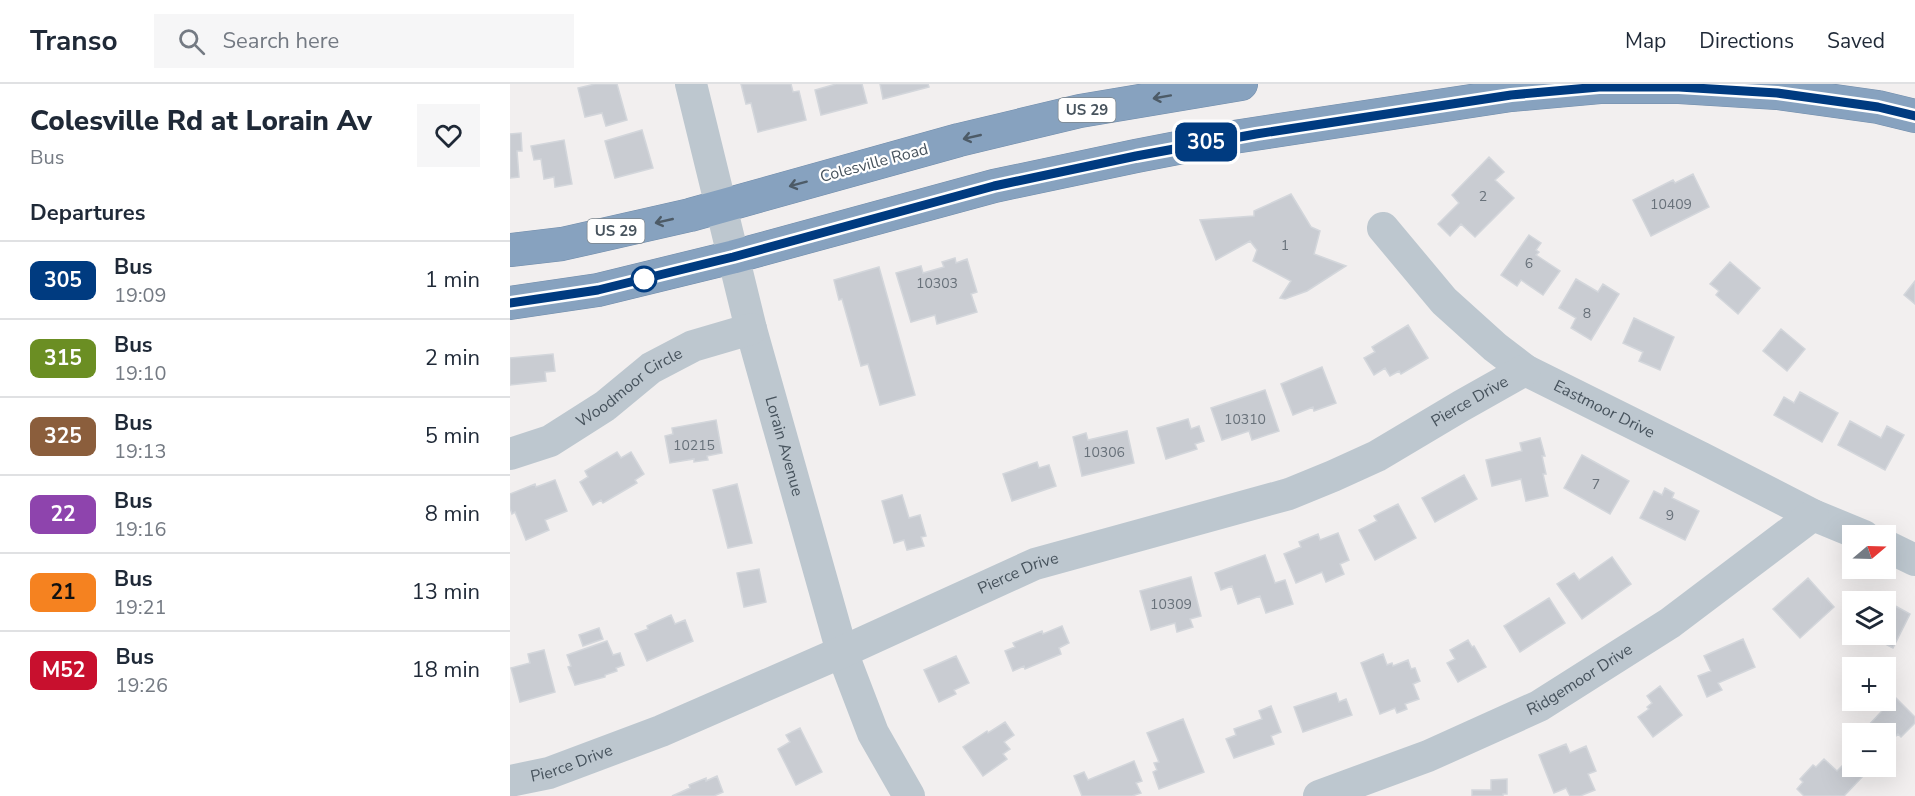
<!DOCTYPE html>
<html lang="en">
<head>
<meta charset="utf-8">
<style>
	body { margin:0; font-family:"Nunito Sans",sans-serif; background:#f6f6f7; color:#1f2937; height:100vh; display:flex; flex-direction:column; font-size:22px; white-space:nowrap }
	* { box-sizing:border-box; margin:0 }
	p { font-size:20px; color:#747a83 }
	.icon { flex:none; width:33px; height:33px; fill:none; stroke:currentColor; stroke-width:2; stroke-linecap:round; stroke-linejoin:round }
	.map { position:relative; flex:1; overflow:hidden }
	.side { display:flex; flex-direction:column; background:#fff; width:510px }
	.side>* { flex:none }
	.badge { padding:0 12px; border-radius:9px; font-size:21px; line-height:39px }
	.needle { width:39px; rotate:71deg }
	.controls { position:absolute; left:1332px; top:441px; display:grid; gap:12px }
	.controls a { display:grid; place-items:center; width:54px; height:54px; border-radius:0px; background:#fff; box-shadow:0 6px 24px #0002; font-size:30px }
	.map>.badge { position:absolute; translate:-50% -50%; box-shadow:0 0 0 3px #fff }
	h2 { padding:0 30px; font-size:22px; line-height:54px }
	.round { display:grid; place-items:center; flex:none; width:63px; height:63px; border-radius:0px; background:#f6f6f7 }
	.headline { display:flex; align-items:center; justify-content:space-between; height:102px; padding:0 30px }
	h1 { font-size:28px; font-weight:800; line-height:45px }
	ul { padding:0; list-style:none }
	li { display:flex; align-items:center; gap:18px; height:78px; padding:0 30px; border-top:2px solid #e0e1e3 }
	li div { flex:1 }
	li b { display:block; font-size:22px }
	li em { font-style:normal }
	li .badge { min-width:66px; font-weight:700; text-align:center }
	header { display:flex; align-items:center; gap:36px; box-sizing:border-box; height:84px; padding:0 30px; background:#fff; border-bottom:2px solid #e0e1e3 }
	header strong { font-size:28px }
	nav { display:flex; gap:33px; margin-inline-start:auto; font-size:21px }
	.search { width:420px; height:54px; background:#f6f6f7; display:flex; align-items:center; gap:15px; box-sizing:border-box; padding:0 21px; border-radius:0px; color:#747a83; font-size:22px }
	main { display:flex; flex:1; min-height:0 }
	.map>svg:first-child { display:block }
	.building { fill:#c9ccd2; stroke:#d3d6db; stroke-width:1.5 }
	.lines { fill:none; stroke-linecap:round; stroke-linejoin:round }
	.highway-casing { stroke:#728dab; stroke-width:34 }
	.minor { stroke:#bdc7cf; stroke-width:32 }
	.highway { stroke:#87a2bf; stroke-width:33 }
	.oneway { stroke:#4d5b67 }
	.line-casing { stroke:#fff; stroke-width:14 }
	.line { stroke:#003b80; stroke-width:9 }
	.stop-dot { fill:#fff; stroke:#003b80; stroke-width:3 }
	.labels { text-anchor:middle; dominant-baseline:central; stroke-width:4.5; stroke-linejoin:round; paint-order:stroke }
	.number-label { font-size:14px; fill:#68717a }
	.shield { fill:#fff; stroke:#7e878e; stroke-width:1.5 }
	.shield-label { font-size:15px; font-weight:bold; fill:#47535d }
	.street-label { font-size:16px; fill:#47535d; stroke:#fff }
</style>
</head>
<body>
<header>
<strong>Transo</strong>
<div class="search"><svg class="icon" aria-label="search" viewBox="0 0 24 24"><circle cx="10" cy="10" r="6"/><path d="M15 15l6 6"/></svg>Search here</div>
<nav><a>Map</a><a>Directions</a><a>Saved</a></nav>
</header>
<main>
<section class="side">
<div class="headline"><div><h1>Colesville Rd at Lorain Av</h1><p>Bus</p></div><a class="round"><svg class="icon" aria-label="heart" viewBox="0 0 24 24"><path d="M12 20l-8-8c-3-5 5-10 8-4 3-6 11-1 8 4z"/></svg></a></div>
<h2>Departures</h2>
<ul>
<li><span class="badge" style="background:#003b80;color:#fff">305</span><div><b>Bus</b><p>19:09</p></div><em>1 min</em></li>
<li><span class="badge" style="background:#6b8e23;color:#fff">315</span><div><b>Bus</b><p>19:10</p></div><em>2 min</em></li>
<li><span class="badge" style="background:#8b5e3c;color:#fff">325</span><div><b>Bus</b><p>19:13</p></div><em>5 min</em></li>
<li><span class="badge" style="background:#8e44ad;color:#fff">22</span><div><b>Bus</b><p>19:16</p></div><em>8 min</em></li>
<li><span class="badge" style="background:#f58220;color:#111">21</span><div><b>Bus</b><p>19:21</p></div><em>13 min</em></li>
<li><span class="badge" style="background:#c8102e;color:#fff">M52</span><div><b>Bus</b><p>19:26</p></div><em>18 min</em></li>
</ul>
</section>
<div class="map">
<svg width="1405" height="712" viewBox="0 0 1405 712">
	<rect width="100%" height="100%" fill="#f2efef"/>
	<path class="building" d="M85 0H107L117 36 96 42 92 29 75 33 68 4Z
		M231 0H281L283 8 289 7 296 36 248 48 241 19 236 20Z
		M326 0H352L357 19 311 31 305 6Z
		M370 0H418L419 3 373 15Z
		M132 46 143 84 105 94 95 57Z
		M11 49 12 67H7L9 93 0 94V50Z
		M54 56 62 100 45 103 44 93 34 95 31 75 24 76 21 62Z
		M979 73 994 88 985 96 1004 114 965 153 951 140 940 152 928 140 949 119 942 111Z
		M1183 90 1199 123 1141 152 1123 116 1163 96 1165 99Z
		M781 110 801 143 810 147 804 170 836 182 797 207 775 215 770 214 781 197 743 177 747 166 740 157 706 176 690 136 744 132V127Z
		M1019 151 1031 159 1026 166 1029 168 1026 171 1050 187 1033 211 1011 196 1007 202 991 191Z
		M445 174 446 179 457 175 467 208 461 210 467 228 427 240 425 231 401 238 386 189 411 182 413 189 434 183 432 178Z
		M1220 178 1250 204 1228 230 1206 211 1209 207 1200 200Z
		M369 183 405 311 370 321 358 280 351 282 332 215 329 216 324 196Z
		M1066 195 1088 208 1093 200 1109 210 1081 256 1061 244 1066 234 1049 224Z
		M1405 197V220L1394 211Z
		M1124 234 1164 253 1150 286 1129 277 1133 268 1113 259Z
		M898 241 918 274 891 290 889 287 880 292 875 284 864 291 854 274 865 268 862 263Z
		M1271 245 1295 265 1277 287 1253 267Z
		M43 270 45 287 35 288 36 297 0 301V274Z
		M812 283 826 319 804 327 803 323 783 331 771 300Z
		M755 306 769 347 742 356 739 347 712 356 701 324Z
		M1290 308 1328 329 1312 358 1264 331 1274 313 1284 319Z
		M678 335 681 345 689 342 694 357 685 360 687 365 656 375 647 344Z
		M206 336 212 369 197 372 198 376 184 378V375L160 379 155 352 163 350 162 344Z
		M1340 337 1371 354 1377 342 1394 351 1375 386 1328 361Z
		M617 347 624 379 572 392 563 353 576 349 578 356Z
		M1030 354 1035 372H1032L1036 390H1033L1038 412 1016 417 1011 395 982 402 976 376 1012 367 1010 359Z
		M107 368 111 374 121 368 134 390 125 396 127 399 93 419 91 416 83 421 70 398 78 393 75 387Z
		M1072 371 1119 397 1100 430 1054 404Z
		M527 378 529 384 539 381 546 402 502 417 493 390Z
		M954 391 967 415 925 438 912 414Z
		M45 396 57 427 35 436 39 446 16 456 5 428 2 430 0 424V410L25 400 26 403Z
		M227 400 242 459 218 464 203 406Z
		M1155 404 1164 409 1162 414 1189 427 1175 456 1130 434 1144 407 1152 411Z
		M392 411 399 434 410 431 416 452 411 453 414 462 397 466 394 456 384 459 372 417Z
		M888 420 906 454 865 476 849 446 867 437 864 432Z
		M828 449 839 476 830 480 834 490 816 498 812 488 786 499 774 470 791 463 789 458 808 450 810 456Z
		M755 471 765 499 775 496 783 520 756 529 750 512 728 520 722 502 711 506 705 489Z
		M1102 473 1121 500 1072 535 1047 500 1064 489 1069 496Z
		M249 485 256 518 234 523 227 489Z
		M681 493 691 532 680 535 683 543 667 548 665 539 641 546 630 507Z
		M1298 494 1324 523 1290 554 1263 525Z
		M1039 514 1055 539 1010 568 994 542Z
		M1380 519 1400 530 1383 564 1356 550H1376V524L1377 525Z
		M161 531 165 540 175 536 183 557 137 577 125 550 138 545 137 542Z
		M552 542 559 559 549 564 551 570 515 585 514 582 503 587 495 567 505 563 503 559 532 547 533 550Z
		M89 544 93 555 73 562 69 551Z
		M1233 555 1245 583 1208 599 1212 606 1197 613 1188 592 1201 587 1194 572Z
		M958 556 962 563 964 562 976 583 948 598 937 579 945 575 940 566Z
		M97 557 103 571 110 569 114 581 106 584 107 587 95 591V593L65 601 58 583 61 582 57 571Z
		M34 566 45 608 10 618 1 584 20 579 18 570Z
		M873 570 877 581 882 579 883 582 898 576 901 585 905 584 910 597 903 600 909 615 895 620 897 625 887 629 885 624 870 630 851 579Z
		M446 572 459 599 444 606 446 610 429 618 414 586Z
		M1150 602 1172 631 1143 653 1128 633 1139 625 1137 623 1142 619 1137 612Z
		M826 609 829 618 836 615 842 631 793 648 784 623Z
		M1385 613 1405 633V639L1391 653 1388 650 1376 662V650H1361L1356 644Z
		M761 622 771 648 761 652 764 660 724 674 716 655 726 651 724 645 752 635 749 627Z
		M673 635 694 688 649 705 643 688 647 686 644 679 649 678 637 649Z
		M495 638 504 651 494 658 500 665 493 670 497 675 473 692 453 663 477 647 478 649Z
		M290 644 312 688 286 701 268 665 280 658 276 651Z
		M1056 660 1060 669 1076 662 1086 687 1078 690 1085 706 1070 712H1060L1056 704 1044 709 1029 671Z
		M1314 675 1327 687 1336 678 1352 693 1334 712H1294L1287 705 1293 698 1290 695 1303 681 1306 683Z
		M624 677 632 697 626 699 631 709 622 712H572L564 692 574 688 578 696Z
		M207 692 213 708 204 712H162L180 704 179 701 196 694V697Z
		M997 695V710H993V712H962V706H981V696Z"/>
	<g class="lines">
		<defs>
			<path id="highway" d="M0 166 52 160 180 131 449 56 570 27 731 0
				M0 219 88 206 223 173 484 102 626 72 724 53 1001 11 1090 3H1169L1267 9 1368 23 1405 32"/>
		</defs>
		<use href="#highway" class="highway-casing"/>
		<g class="minor">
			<path id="s1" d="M181 0 241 245 332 568 363 649 399 712"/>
			<path id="s2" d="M873 144 934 217 985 263 1015 286 1192 374 1303 431 1354 452"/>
			<path id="s3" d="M0 370 40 357 95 322 141 284 183 262 241 245"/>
			<path d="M1376 462 1405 476"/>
			<path id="s4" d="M0 697 39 689 151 647 332 568 525 480 779 410 823 392 867 372 951 322 1015 286"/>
			<path id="s5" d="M809 712 918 672 1029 622 1160 539 1303 431"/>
		</g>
		<use href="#highway" class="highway"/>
	</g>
	<defs><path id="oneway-shaft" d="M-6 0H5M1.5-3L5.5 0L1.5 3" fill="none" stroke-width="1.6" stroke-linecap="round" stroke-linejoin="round" transform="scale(1.5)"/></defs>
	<g class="oneway">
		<use href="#oneway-shaft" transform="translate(652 13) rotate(170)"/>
		<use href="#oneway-shaft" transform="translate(462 53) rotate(167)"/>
		<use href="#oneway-shaft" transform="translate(288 100) rotate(165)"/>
		<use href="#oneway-shaft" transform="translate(154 137) rotate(167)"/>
	</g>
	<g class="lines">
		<defs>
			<path id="line" d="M0 219 88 206 223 173 484 102 626 72 746 50 1001 11 1089 3H1169L1267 9 1368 23 1405 32"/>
		</defs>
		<use href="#line" class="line-casing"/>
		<use href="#line" class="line"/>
	</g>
	<circle class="stop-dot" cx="134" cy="195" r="12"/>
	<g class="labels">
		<g class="number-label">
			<text x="973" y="112">2</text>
			<text x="1161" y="120">10409</text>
			<text x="775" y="161">1</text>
			<text x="1019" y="179">6</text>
			<text x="427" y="199">10303</text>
			<text x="1077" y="229">8</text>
			<text x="735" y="335">10310</text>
			<text x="184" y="361">10215</text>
			<text x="594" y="368">10306</text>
			<text x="1086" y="400">7</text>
			<text x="1160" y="431">9</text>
			<text x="661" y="520">10309</text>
		</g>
		<g class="shield">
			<rect x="548.5" y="14" width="57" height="24" rx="4.5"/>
			<rect x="77.5" y="135" width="57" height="24" rx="4.5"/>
		</g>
		<g class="shield-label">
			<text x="577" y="26">US 29</text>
			<text x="106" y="147">US 29</text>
		</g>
		<g class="street-label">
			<text transform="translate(364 79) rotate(-15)">Colesville Road</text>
			<text stroke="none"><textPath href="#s3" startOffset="138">Woodmoor Circle</textPath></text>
			<text stroke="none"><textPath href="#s4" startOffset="1036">Pierce Drive</textPath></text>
			<text stroke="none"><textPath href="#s2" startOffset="290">Eastmoor Drive</textPath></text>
			<text stroke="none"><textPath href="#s1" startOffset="374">Lorain Avenue</textPath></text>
			<text stroke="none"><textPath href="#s4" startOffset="550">Pierce Drive</textPath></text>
			<text stroke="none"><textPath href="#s5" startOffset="286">Ridgemoor Drive</textPath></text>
			<text stroke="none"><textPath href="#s4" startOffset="64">Pierce Drive</textPath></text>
		</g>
	</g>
</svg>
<div class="controls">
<a><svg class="needle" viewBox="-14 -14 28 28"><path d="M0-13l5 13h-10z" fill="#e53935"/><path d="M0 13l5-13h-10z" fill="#747a83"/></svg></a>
<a><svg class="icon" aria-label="layers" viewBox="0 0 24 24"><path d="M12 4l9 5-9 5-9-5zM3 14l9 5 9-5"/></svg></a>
<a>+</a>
<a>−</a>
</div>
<b class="badge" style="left:696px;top:58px;background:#003b80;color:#fff">305</b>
</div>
</main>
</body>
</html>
